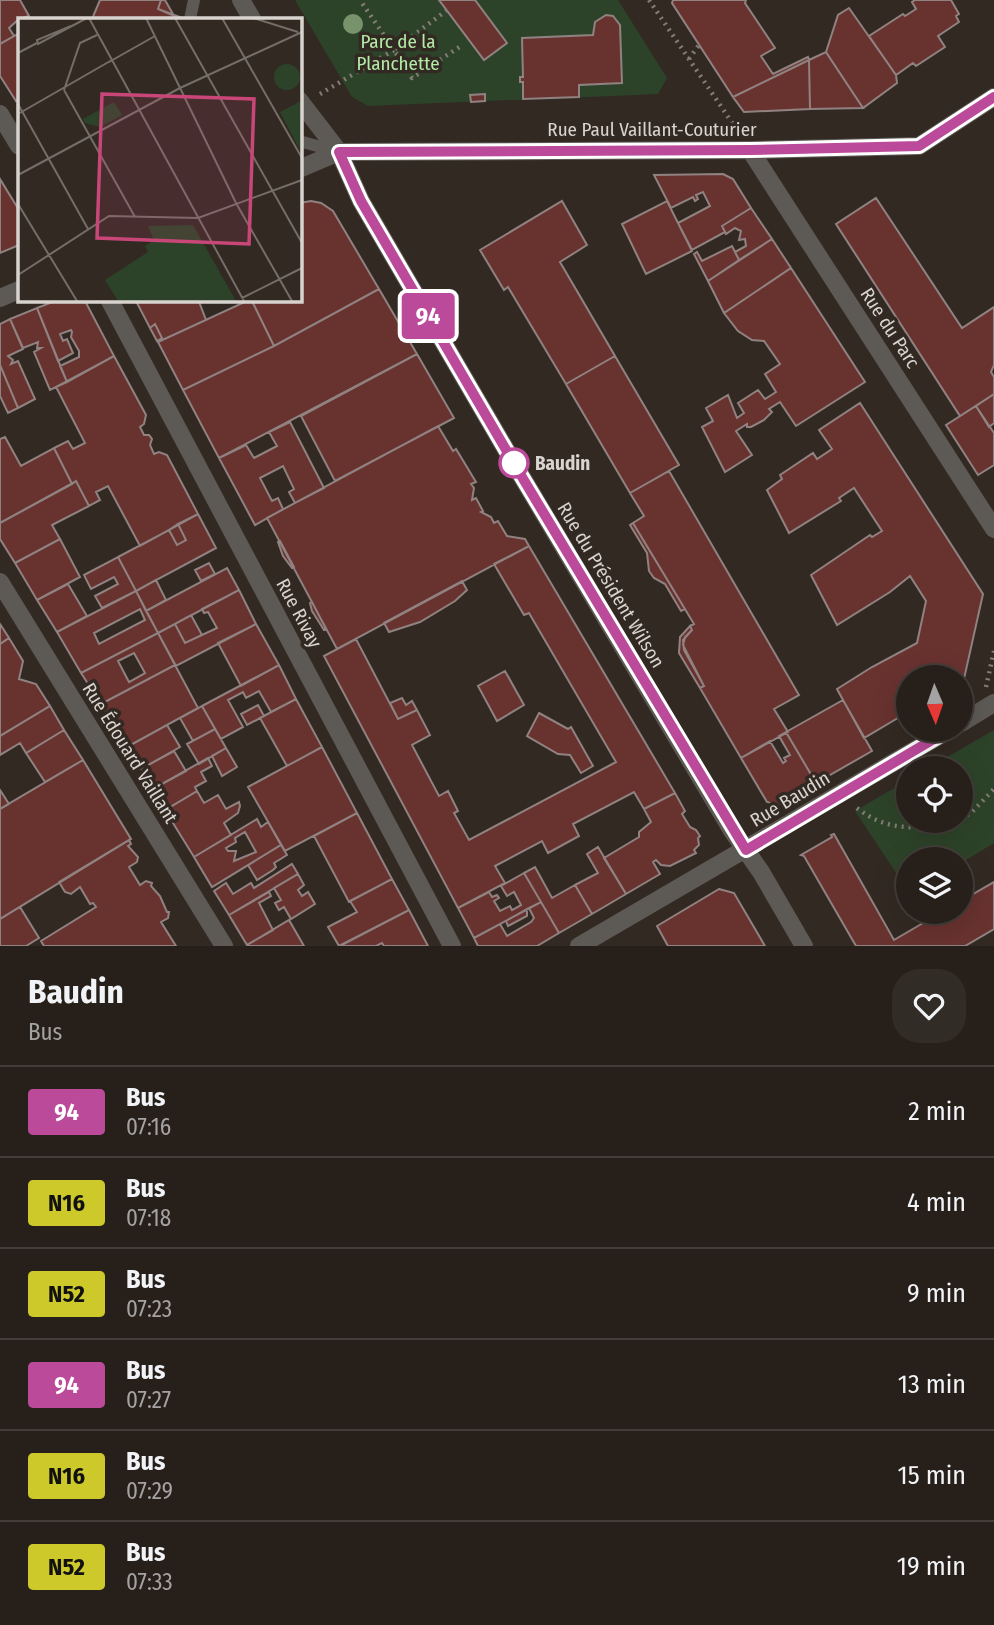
<!DOCTYPE html>
<html lang="en">
<head>
<meta charset="utf-8">
<style>
	body { margin:0; font-family:"Fira Sans Condensed",sans-serif; background:#322c27; color:#f1f3f6; height:100vh; display:flex; flex-direction:column; font-size:26px; white-space:nowrap }
	* { box-sizing:border-box; margin:0 }
	p { font-size:23px; color:#a4a2a2 }
	.icon { flex:none; width:38px; height:38px; fill:none; stroke:currentColor; stroke-width:2; stroke-linecap:round; stroke-linejoin:round }
	.map { position:relative; height:946px; overflow:hidden }
	.drawer { display:flex; flex-direction:column; background:#261f1a; flex:1 }
	.drawer>* { flex:none }
	.badge { padding:0 14px; border-radius:5px; font-size:24px; line-height:46px }
	.needle { width:46px; rotate:178deg }
	.buttons { position:absolute; left:896px; top:665px; display:grid; gap:14px }
	.buttons a { display:grid; place-items:center; width:77px; height:77px; border-radius:50%; background:#261f1a; box-shadow:0 7px 28px #0002,0 0 0 2px #423d39; font-size:35px }
	.map>.badge { position:absolute; translate:-50% -50%; box-shadow:0 0 0 4px #fff }
	.round { display:grid; place-items:center; flex:none; width:74px; height:74px; border-radius:28px; background:#322c27 }
	.overview { display:flex; align-items:center; justify-content:space-between; height:119px; padding:0 28px }
	h1 { font-size:33px; font-weight:700; line-height:52px }
	ul { padding:0; list-style:none }
	li { display:flex; align-items:center; gap:21px; height:91px; padding:0 28px; border-top:2px solid #423d39 }
	li div { flex:1 }
	li b { display:block; font-size:26px }
	li em { font-style:normal }
	li .badge { min-width:77px; font-weight:700; text-align:center }
	.map>svg:first-child { display:block }
	.green { fill:#2d4329 }
	.building { fill:#68322f; stroke:#908281; stroke-width:2; fill-rule:evenodd }
	.lines { fill:none; stroke-linecap:round; stroke-linejoin:round }
	.path { stroke:#847c76; stroke-width:4.5; stroke-dasharray:2 5; stroke-linecap:butt }
	.lane { stroke:#5d5955; stroke-width:12 }
	.street { stroke:#5d5955; stroke-width:18 }
	.tree { fill:#78936b }
	.line-casing { stroke:#fff; stroke-width:16 }
	.line { stroke:#bb4a9b; stroke-width:10 }
	.stop-dot { fill:#fff; stroke:#bb4a9b; stroke-width:3.5 }
	.labels { text-anchor:middle; dominant-baseline:central; stroke-width:7; stroke-linejoin:round; paint-order:stroke }
	.park-label { font-size:19px; fill:#b2eaa6; stroke:#322922 }
	.street-label { font-size:19px; fill:#d9d3cf; stroke:#322922 }
	.stop-label { font-size:19px; font-weight:bold; fill:#d9d3cf; stroke:#322922; text-anchor:start }
	.inset-road { fill:none; stroke:#756d67; stroke-width:2 }
	.view { fill:#c84778; fill-opacity:0.15; stroke:#c84778; stroke-width:3.5 }
	.inset-edge { fill:none; stroke:#d9d3cf; stroke-width:3.5 }
</style>
</head>
<body>
<div class="map">
<svg width="994" height="946" viewBox="0 0 994 946">
	<rect width="100%" height="100%" fill="#322922"/>
	<path class="green" d="M295 0H618L667 78 658 94 368 106 352 97Z
		M994 730V843L961 863V859H908V891L855 811 908 780V821H961V768H928Z"/>
	<path class="building" d="M0 0H20L29 16 19 19 9 28 14 36 0 44Z
		M100 0H161L158 9 185 19H92Z
		M161 0H165L174 16 158 9Z
		M439 0H475L507 43 484 60Z
		M673 0H746L745 3 775 48 761 56 773 74 808 57 809 60 733 97 672 3Z
		M915 0H951L959 14 956 16 959 22 938 36 945 47 916 66 913 63 896 75 869 36 903 14 905 16 916 9 912 2Z
		M849 8 896 75 897 83 863 108 826 52 838 15Z
		M606 15 613 16 620 25 622 83 579 85V97L523 99V82H520V77H523L522 38 593 35 595 22Z
		M18 34 19 99 16 101 0 76V44Z
		M826 52 863 108 810 109 809 60Z
		M809 60 810 109 744 112 733 97Z
		M485 94V101L471 102 470 95Z
		M723 174 733 179 751 208 722 226 725 232 692 250 678 223 710 206 703 192 696 195 698 199 695 201 693 197 671 208 654 175Z
		M0 179 19 210V245L0 253Z
		M876 198 962 328 994 307V365L991 372 994 377V394L960 416 836 224Z
		M311 201 321 203 333 211 379 289 274 346 251 299H299V203Z
		M562 201 587 245 560 262 615 356 566 384 508 287 504 290 480 250Z
		M667 201 692 251 646 274 622 224Z
		M751 208 772 239 739 260 735 252 746 246 745 239 739 240 741 231 735 228 726 234 722 226Z
		M772 239 791 268 724 313 708 281Z
		M732 246 739 260 708 281 694 254 697 252 702 261Z
		M791 268 865 382 796 426 780 402 769 409 772 412 764 420 751 427H747V424L736 431 752 455 725 472 702 427 713 421 706 408 728 395 737 418 744 413 738 403 758 390 765 399 776 392 765 374 780 364 764 341 752 340 738 331 724 313Z
		M379 289 417 354 219 458 183 390 274 346Z
		M60 299H84L114 356 67 382 60 366 79 357V351L71 337 72 332 71 330 60 334 63 341 67 339 73 353 58 361 37 308Z
		M135 299H198L206 320 158 342 162 338 155 324 150 328Z
		M251 299 274 346 183 390 158 342Z
		M37 308 67 382 50 390 34 352 41 348H37L38 342 23 348 10 319Z
		M10 319 23 349 8 356 13 360 11 364 18 361 35 399 18 408 0 365V324Z
		M155 324 162 338 157 341 150 328Z
		M417 354 454 418 335 481 301 416Z
		M114 356 146 415 144 424 140 427 144 435H149L152 439 150 445 154 454 159 452 167 455 198 514 140 546 108 486 96 492 100 500 89 506 76 481 72 484 54 448 68 441 73 449 85 443 56 387Z
		M615 356 679 465 630 493 566 384Z
		M0 365 18 408 8 413 0 396Z
		M994 394V423L989 427 976 406Z
		M860 403 983 594 964 679 961 681V677H908V712L864 738 837 689 872 667 917 643 926 601 910 576 890 592 837 625 811 575 870 535 872 537 882 531 854 488 839 498 841 501 789 533 767 490 782 479 780 475 813 453 817 459 832 449 819 430Z
		M976 406 994 433V465L978 475 946 425Z
		M290 422 324 488 295 503 289 492 294 489 283 466 260 478 272 501 278 498 283 509 255 525 219 458 246 445 254 458 277 446 269 432Z
		M438 426 453 451 456 449 476 482 471 484 474 488 472 500 476 498 483 511 481 512 491 517 494 523 498 521 507 536 525 539 529 546 337 649 267 518Z
		M5 437 21 466 54 448 72 484 0 523V439Z
		M669 471 799 695 774 709 788 732 741 758 700 688 704 686 684 650 683 640 692 630 690 626 694 624 633 523 644 516 630 493Z
		M76 481 89 506 52 525 60 539 15 563 0 539V523Z
		M198 514 216 548 136 591 118 557 169 530 177 545 186 540 178 524Z
		M633 523 685 609 681 611 665 584 654 578 649 571 647 553 630 525Z
		M178 524 186 540 177 545 169 530Z
		M60 539 80 577 37 600 15 563Z
		M280 541 294 567 292 568 283 556 278 542Z
		M529 546 675 793 644 809 634 792 573 824 579 836 548 853 542 841 495 866 505 883 458 908 324 656 356 639 398 719 417 710 430 735 412 745 439 796 448 791 458 811 454 813 469 840 616 762 529 613 524 615 494 564Z
		M118 557 136 591 102 608 95 596 118 584 114 577 91 589 84 575Z
		M209 563 215 574 201 581 195 570Z
		M227 568 239 590 158 633 146 611Z
		M156 580 166 600 146 611 136 591Z
		M462 581 467 590 455 601 420 622 389 632 384 623Z
		M68 584 87 616 57 632 37 600Z
		M239 590 256 624 176 666 158 633 175 624 185 643 217 628 208 612 204 613 202 609Z
		M136 591 158 633 81 673 57 632ZM140 609 145 620 99 644 94 633Z
		M312 602 326 629 324 630 312 611 310 603Z
		M191 615 202 635 185 643 175 624Z
		M0 624 9 638 0 644Z
		M256 624 279 665 241 686 218 643Z
		M690 626 692 630 685 637 683 645 704 686 700 688 679 653 680 637Z
		M158 633 175 665 101 704 81 673ZM134 653 145 673 129 682 118 661Z
		M9 638 23 661 19 679 36 684 50 706 0 736V644Z
		M175 665 198 708 127 747 101 704Z
		M279 665 296 699 271 712 259 691 246 698 243 692 228 700 243 727 221 739 202 706Z
		M505 671 524 705 497 721 478 686Z
		M402 698 406 705 412 701 417 710 398 719 390 703Z
		M296 699 322 747 287 766 260 718Z
		M843 700 872 751 816 783 786 732Z
		M258 705 264 716 247 725 241 714Z
		M50 706 64 730 26 753 20 743 0 755V736Z
		M202 706 215 729 193 741 180 718Z
		M539 713 568 729 571 727 593 766 581 773 570 755 558 754 527 736Z
		M167 725 180 747 141 769 127 747Z
		M215 729 226 748 199 764 187 744Z
		M64 730 83 760 45 782 26 753Z
		M786 732 816 783 778 805 767 802 741 758 770 741 783 763 786 761 784 758 790 755 779 736Z
		M322 747 357 813 285 851 248 787Z
		M226 748 237 767 222 776 212 756Z
		M174 751 186 771 153 789 141 769Z
		M208 758 212 766 201 772 206 781 195 787 197 791 165 810 153 789Z
		M83 760 131 839 0 919V809Z
		M0 790 9 804 0 809Z
		M197 791 204 803 218 795 226 809 239 802 240 806 238 813 224 823 231 835 194 857 165 810Z
		M675 793 685 811 682 814 690 827 696 830 700 836 698 838 699 845 694 850 696 853 670 866 661 865 656 860 653 862 660 874 626 894 604 858 639 837V832L651 822 644 809Z
		M357 813 392 879 349 902 314 836Z
		M257 819 261 827 268 822 281 845 212 887 194 857ZM245 832 256 852 234 861 236 851H228L226 848 236 842 235 838Z
		M834 834 894 940 942 912H961V901L994 882V929L965 946H856L804 856 801 855 832 837 831 835Z
		M129 840 131 844 128 846 138 857 137 862 129 867 140 885 146 881 152 883 151 886 160 896 167 912H169L168 918 161 922 176 946H44L41 941 96 907 93 903 90 904 80 887 71 894 65 892 59 882Z
		M281 845 287 855 274 863 276 867 273 870 257 880 248 865Z
		M598 847 626 894 592 914 575 885 598 873 587 854Z
		M292 864 298 874 229 915 214 891 226 883 233 894 251 883 254 888Z
		M535 867 552 898 575 885 592 914 559 933 524 873Z
		M524 873 541 902 474 938 458 908 489 892 492 897 497 895 499 898 494 901 500 911 510 906 512 910 521 905 514 892 507 896 501 886Z
		M298 874 304 885 298 890 302 896 308 892 315 904 291 919 284 907 279 910 275 903 281 900 274 888Z
		M392 879 409 910 339 946 328 927 357 912 350 901Z
		M719 889 734 893 765 946H668L657 926Z
		M269 892 271 896 259 903 273 930 247 945 229 915Z
		M541 902 559 933 537 946H478L474 938 500 924 507 936 531 922 534 918 529 908Z
		M20 907 39 938 26 946H0V919Z
		M527 909V916L508 926 506 921Z
		M409 910 428 946H384L382 943 376 946H340Z
		M289 920 304 946H248L247 945Z"/>
	<g class="lines">
		<path class="path" d="M649 0 737 130
			M447 10 394 50 412 78 461 46
			M689 59 699 45
			M320 94 394 50 360 0
			M986 687 994 651
			M857 808C887 832 920 830 956 821
			M961 819 972 812 994 789"/>
		<path class="lane" d="M190 19 194 0
			M299 141 339 152"/>
		<path class="street" d="M241 0 252 19
			M299 100 339 152 361 201 519 472 731 829 761 872 804 946
			M0 114 19 146
			M750 150 994 529
			M299 169 339 152 750 150 919 146 994 97
			M0 298 19 290
			M109 299 452 946
			M0 582 224 946
			M961 723 994 703
			M579 946 949 730"/>
	</g>
	<circle class="tree" cx="353" cy="24" r="10"/>
	<g class="lines">
		<defs>
			<path id="line" d="M949 730 746 850 519 472 361 201 339 152 750 150 919 146 994 97"/>
		</defs>
		<use href="#line" class="line-casing"/>
		<use href="#line" class="line"/>
	</g>
	<circle class="stop-dot" cx="514" cy="463" r="14"/>
	<g class="labels">
		<g class="park-label">
			<text x="398" y="41">Parc de la<tspan x="398" dy="22">Planchette</tspan></text>
		</g>
		<g class="street-label">
			<text x="652" y="129">Rue Paul Vaillant-Couturier</text>
			<text transform="translate(890 328) rotate(57)">Rue du Parc</text>
			<text transform="translate(611 585) rotate(59)">Rue du Président Wilson</text>
			<text transform="translate(299 613) rotate(62)">Rue Rivay</text>
			<text transform="translate(130 753) rotate(58)">Rue Édouard Vaillant</text>
			<text transform="translate(790 799) rotate(-31)">Rue Baudin</text>
		</g>
		<g class="stop-label">
			<text x="535" y="463">Baudin</text>
		</g>
	</g>
	<g transform="translate(18 18)">
		<rect width="284" height="284" fill="#322922"/>
		<path d="M256 59a13 13 0 1 1 26 0a13 13 0 1 1-26 0ZM283 83V134L262 94ZM96 84 104 97 82 109 67 105 65 101ZM175 207 218 283H100L87 262 130 234 127 228 136 222 130 208Z" fill="#2d4329"/>
		<path class="inset-road" d="M71 0 226 283M128 0 218 185 274 283M157 0 284 225M204 0 284 140M235 0 280 14M53 8 19 22 20 26 69 0M0 35 19 25M91 44 137 18M46 72 117 199M46 72 62 25 79 17M0 86 70 211M0 96 94 42M0 157 162 70 284 14M0 186 59 283M0 257 91 198 180 200 284 162M224 280 284 250"/>
		<path class="view" d="M84 76 236 81 231 226 79 220Z"/>
		<rect width="284" height="284" class="inset-edge"/>
	</g>
</svg>
<div class="buttons">
<a><svg class="needle" viewBox="-14 -14 28 28"><path d="M0-13l5 13h-10z" fill="#e53935"/><path d="M0 13l5-13h-10z" fill="#a4a2a2"/></svg></a>
<a><svg class="icon" aria-label="locate" viewBox="0 0 24 24"><circle cx="12" cy="12" r="6"/><path d="M12 2v4M12 18v4M2 12h4M18 12h4"/></svg></a>
<a><svg class="icon" aria-label="layers" viewBox="0 0 24 24"><path d="M12 4l9 5-9 5-9-5zM3 14l9 5 9-5"/></svg></a>
</div>
<b class="badge" style="left:428px;top:316px;background:#bb4a9b;color:#fff">94</b>
</div>
<section class="drawer">
<div class="overview"><div><h1>Baudin</h1><p>Bus</p></div><a class="round"><svg class="icon" aria-label="heart" viewBox="0 0 24 24"><path d="M12 20l-8-8c-3-5 5-10 8-4 3-6 11-1 8 4z"/></svg></a></div>
<ul>
<li><span class="badge" style="background:#bb4a9b;color:#fff">94</span><div><b>Bus</b><p>07:16</p></div><em>2 min</em></li>
<li><span class="badge" style="background:#cec92a;color:#111">N16</span><div><b>Bus</b><p>07:18</p></div><em>4 min</em></li>
<li><span class="badge" style="background:#cec92a;color:#111">N52</span><div><b>Bus</b><p>07:23</p></div><em>9 min</em></li>
<li><span class="badge" style="background:#bb4a9b;color:#fff">94</span><div><b>Bus</b><p>07:27</p></div><em>13 min</em></li>
<li><span class="badge" style="background:#cec92a;color:#111">N16</span><div><b>Bus</b><p>07:29</p></div><em>15 min</em></li>
<li><span class="badge" style="background:#cec92a;color:#111">N52</span><div><b>Bus</b><p>07:33</p></div><em>19 min</em></li>
</ul>
</section>
</body>
</html>
